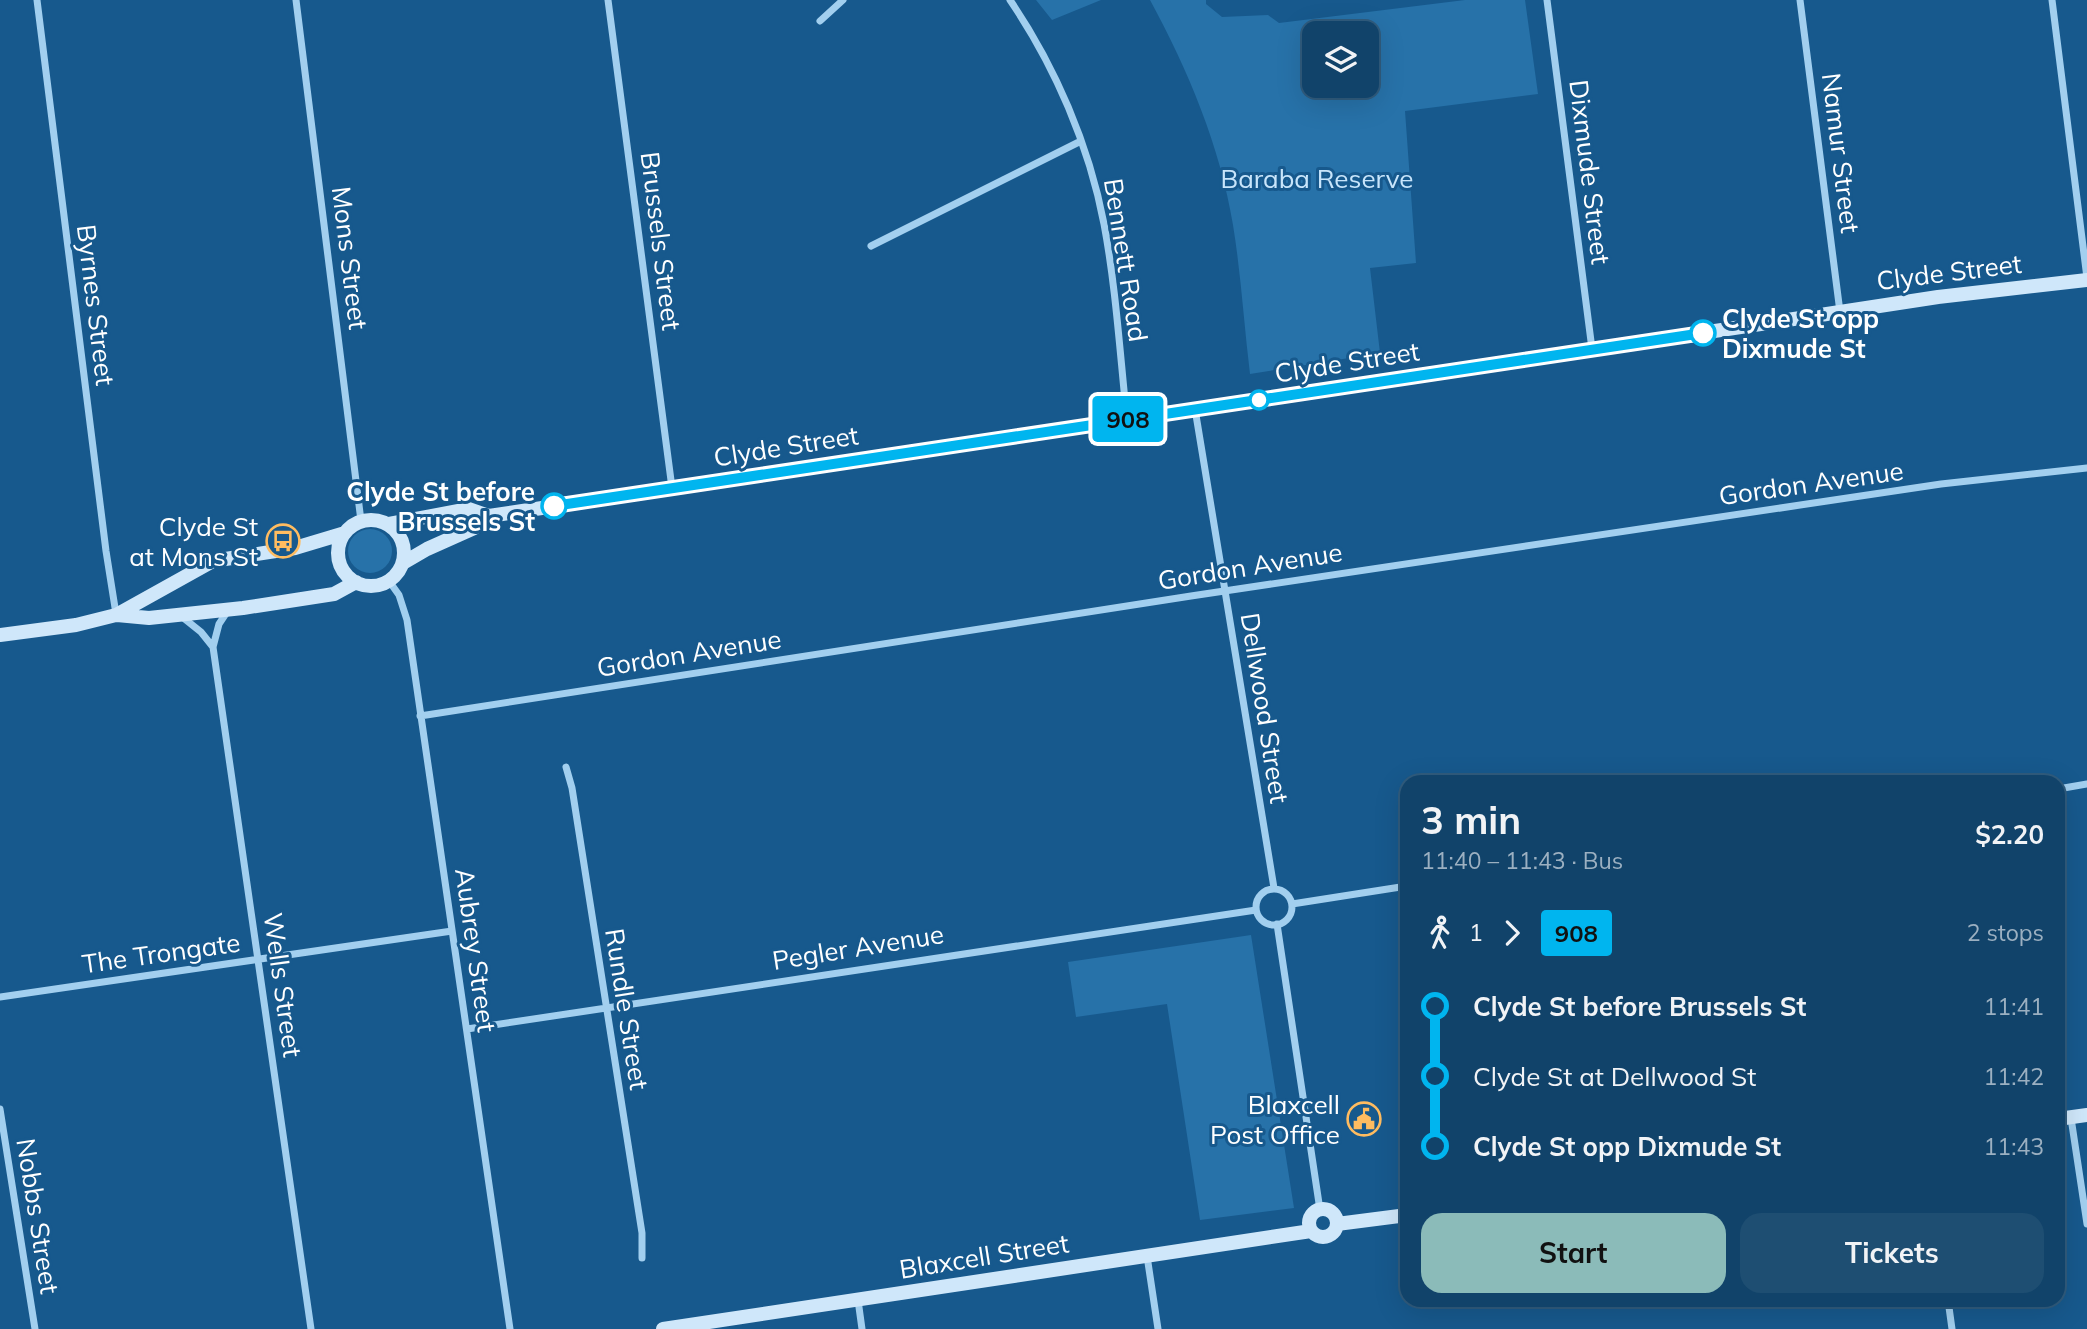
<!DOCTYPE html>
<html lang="en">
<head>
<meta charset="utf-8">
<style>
	body { margin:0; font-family:Mulish,sans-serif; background:#1e4e72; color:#f1f3f6; height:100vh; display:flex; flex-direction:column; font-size:26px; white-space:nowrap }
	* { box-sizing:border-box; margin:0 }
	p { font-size:23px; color:#9cb0c1 }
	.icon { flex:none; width:38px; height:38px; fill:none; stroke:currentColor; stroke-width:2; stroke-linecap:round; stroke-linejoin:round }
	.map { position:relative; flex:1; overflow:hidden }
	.drawer { position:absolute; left:1400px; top:775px; width:665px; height:532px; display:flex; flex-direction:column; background:#11436a; border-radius:21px; box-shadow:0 7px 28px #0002,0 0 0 2px #305c7e }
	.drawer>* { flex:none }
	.badge { padding:0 14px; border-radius:5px; font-size:24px; line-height:46px }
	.controls { position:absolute; left:1302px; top:21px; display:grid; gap:14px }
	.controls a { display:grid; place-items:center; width:77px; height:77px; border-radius:14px; background:#11436a; box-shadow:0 7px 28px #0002,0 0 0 2px #305c7e; font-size:35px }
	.map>.badge { position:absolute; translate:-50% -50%; box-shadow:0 0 0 4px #fff }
	.legs { display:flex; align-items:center; gap:10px; height:77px; padding:0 21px; font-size:23px }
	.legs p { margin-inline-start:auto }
	.overview { display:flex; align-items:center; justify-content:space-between; height:119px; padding:0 21px }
	h1 { font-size:38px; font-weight:700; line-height:52px }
	.action { display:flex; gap:14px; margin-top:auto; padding:14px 21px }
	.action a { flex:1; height:80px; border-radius:21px; background:#8bbbb9; color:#111; font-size:28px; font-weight:700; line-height:80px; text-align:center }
	.action a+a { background:#1e4e72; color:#f1f3f6 }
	ul { padding:0 21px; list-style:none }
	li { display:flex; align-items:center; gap:24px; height:70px; font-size:26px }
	li i { display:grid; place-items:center; width:10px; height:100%; margin:0 9px; background:currentColor }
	li i::after { content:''; width:18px; height:18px; margin:-9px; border:5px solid; border-radius:50%; background:#11436a }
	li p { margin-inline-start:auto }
	li:first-child i { background:linear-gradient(#0000 50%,currentColor 0) }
	li:last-child i { background:linear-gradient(currentColor 50%,#0000 0) }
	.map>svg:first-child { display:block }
	.green { fill:#2772a9; fill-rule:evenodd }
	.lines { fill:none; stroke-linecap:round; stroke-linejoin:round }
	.street { stroke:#a2cfef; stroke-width:7 }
	.secondary { stroke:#cfe7fa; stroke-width:14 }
	.line-1-casing { stroke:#fff; stroke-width:16 }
	.line-1 { stroke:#00b5ef; stroke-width:10 }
	.stop-1-dot { fill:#fff; stroke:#00b5ef; stroke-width:3.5 }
	.labels { text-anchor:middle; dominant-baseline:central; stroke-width:6; stroke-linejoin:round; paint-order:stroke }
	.street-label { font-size:26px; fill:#fff; stroke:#17598d }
	.park-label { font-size:26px; fill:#c8e5fb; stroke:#17598d }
	.stop-label { font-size:26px; font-weight:bold; fill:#fff; stroke:#17598d; text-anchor:start }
	.poi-label { font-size:26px; fill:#fff; stroke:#17598d; text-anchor:end }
</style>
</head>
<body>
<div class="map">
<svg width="2087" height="1329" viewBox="0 0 2087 1329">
	<rect width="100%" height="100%" fill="#17598d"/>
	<path class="green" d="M1036 0H1101L1052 20Z
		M1150 0H1206V4L1222 17 1268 15 1279 23 1465 0H1525L1538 94 1405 111 1416 263 1370 268 1380 353 1250 374C1244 325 1241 274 1233 225 1220 146 1188 70 1150 0ZM1314 33H1367V86H1314Z
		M348 551a22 22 0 1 1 44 0a22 22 0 1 1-44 0Z
		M1251 935 1294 1208 1200 1220 1167 1004 1076 1017 1068 962Z"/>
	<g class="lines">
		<path class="street" d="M37 0 106 551 116 614
			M296 0 361 521
			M608 0 672 488
			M1010 0C1055 66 1089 145 1104 224 1116 288 1120 355 1127 420
			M1547 0 1592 349
			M1800 0 1840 312
			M2052 0 2087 278
			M820 21 843 0
			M871 246 1081 141
			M1195 409 1274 888
			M389 581 399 595 407 620 510 1329
			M227 612 219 624 213 647 311 1329
			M181 616 201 632 213 647
			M420 716 1191 596 1941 484 2087 468
			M566 767 572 788 642 1233V1258
			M2058 789 2087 784
			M1256 907a18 18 0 1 1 36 0a18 18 0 1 1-36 0Z
			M1292 904 1407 886
			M1277 924 1320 1210
			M0 997 452 931
			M467 1029 1256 910
			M0 1109 35 1329
			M2071 1118 2087 1224
			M1147 1256 1158 1329
			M858 1300 862 1329
			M1948 1300 1952 1329"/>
		<path class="secondary" d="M338 553a33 33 0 1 1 66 0a33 33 0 1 1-66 0Z
			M389 524 469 509 489 516 1840 312 1938 297 2087 280
			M403 563 427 549 474 528 489 516
			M117 615 149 618 243 608 334 594 356 582
			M0 635 76 625 116 615 213 561 295 548 345 533
			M2058 1119 2087 1115
			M1309 1223a14 14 0 1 1 28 0a14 14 0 1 1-28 0Z
			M1337 1224 1407 1215
			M663 1329 1311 1231"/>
	</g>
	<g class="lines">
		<defs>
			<path id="line-1" d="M554 506 1703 333"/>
		</defs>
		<use href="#line-1" class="line-1-casing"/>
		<use href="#line-1" class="line-1"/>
	</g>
	<defs>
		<symbol id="bus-ring" viewBox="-11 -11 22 22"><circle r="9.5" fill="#17598d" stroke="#ffbc60" stroke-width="1.5"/><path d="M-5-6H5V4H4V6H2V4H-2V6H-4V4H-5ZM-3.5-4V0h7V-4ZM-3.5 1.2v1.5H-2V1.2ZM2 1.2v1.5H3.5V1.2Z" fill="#ffbc60"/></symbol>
		<symbol id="civic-ring" viewBox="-11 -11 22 22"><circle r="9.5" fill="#17598d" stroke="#ffbc60" stroke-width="1.5"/><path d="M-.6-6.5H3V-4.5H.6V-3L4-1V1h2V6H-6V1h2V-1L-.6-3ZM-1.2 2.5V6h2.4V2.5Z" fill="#ffbc60"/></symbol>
	</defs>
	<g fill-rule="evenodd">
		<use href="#bus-ring" x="264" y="522" width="38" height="38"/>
		<use href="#civic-ring" x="1345" y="1100" width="38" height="38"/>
	</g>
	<g class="stop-1-dot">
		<circle cx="1703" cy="333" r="12"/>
		<circle cx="1259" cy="400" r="9"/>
		<circle cx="554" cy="506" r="12"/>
	</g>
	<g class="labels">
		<g class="street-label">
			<text transform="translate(1841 153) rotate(83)">Namur Street</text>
			<text transform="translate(1590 172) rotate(83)">Dixmude Street</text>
			<text transform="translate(661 241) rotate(83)">Brussels Street</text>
			<text transform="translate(350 258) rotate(83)">Mons Street</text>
			<text transform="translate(1126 260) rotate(81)">Bennett Road</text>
			<text transform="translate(1949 272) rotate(-7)">Clyde Street</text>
			<text transform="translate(96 305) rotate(83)">Byrnes Street</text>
			<text transform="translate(1347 362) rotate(-9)">Clyde Street</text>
			<text transform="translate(786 446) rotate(-9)">Clyde Street</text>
			<text transform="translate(1811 483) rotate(-8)">Gordon Avenue</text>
			<text transform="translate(1250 566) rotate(-9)">Gordon Avenue</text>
			<text transform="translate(689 653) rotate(-9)">Gordon Avenue</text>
			<text transform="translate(1265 708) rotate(81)">Dellwood Street</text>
			<text transform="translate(858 947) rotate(-9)">Pegler Avenue</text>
			<text transform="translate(476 950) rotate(82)">Aubrey Street</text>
			<text transform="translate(161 953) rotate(-8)">The Trongate</text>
			<text transform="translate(283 985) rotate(82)">Wells Street</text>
			<text transform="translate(627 1009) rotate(81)">Rundle Street</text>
			<text transform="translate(38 1216) rotate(81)">Nobbs Street</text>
			<text transform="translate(984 1256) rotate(-9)">Blaxcell Street</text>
		</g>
		<g class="park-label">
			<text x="1317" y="178">Baraba Reserve</text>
		</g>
		<g class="stop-label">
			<text x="1722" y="318">Clyde St opp<tspan x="1722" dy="30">Dixmude St</tspan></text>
			<text x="535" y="491" text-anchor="end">Clyde St before<tspan x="535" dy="30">Brussels St</tspan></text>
		</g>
		<g class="poi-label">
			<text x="258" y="526">Clyde St<tspan x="258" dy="30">at Mons St</tspan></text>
			<text x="1340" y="1104">Blaxcell<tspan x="1340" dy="30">Post Office</tspan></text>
		</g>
	</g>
</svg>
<div class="controls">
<a><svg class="icon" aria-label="layers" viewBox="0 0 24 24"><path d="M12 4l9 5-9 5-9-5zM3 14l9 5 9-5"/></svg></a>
</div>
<b class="badge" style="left:1128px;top:419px;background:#00b5ef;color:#111">908</b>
<section class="drawer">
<div class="overview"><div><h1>3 min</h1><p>11:40 – 11:43 · Bus</p></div><b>$2.20</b></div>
<div class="legs"><svg class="icon" aria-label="walk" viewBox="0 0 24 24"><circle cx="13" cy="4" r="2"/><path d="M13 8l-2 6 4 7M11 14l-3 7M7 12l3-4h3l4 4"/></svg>1<svg class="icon" aria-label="forward" viewBox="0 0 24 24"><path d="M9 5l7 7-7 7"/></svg><b class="badge" style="background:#00b5ef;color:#111">908</b><p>2 stops</p></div>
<ul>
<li><i style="color:#00b5ef"></i><b>Clyde St before Brussels St</b><p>11:41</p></li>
<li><i style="color:#00b5ef"></i><span>Clyde St at Dellwood St</span><p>11:42</p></li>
<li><i style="color:#00b5ef"></i><b>Clyde St opp Dixmude St</b><p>11:43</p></li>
</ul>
<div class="action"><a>Start</a><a>Tickets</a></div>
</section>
</div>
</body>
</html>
